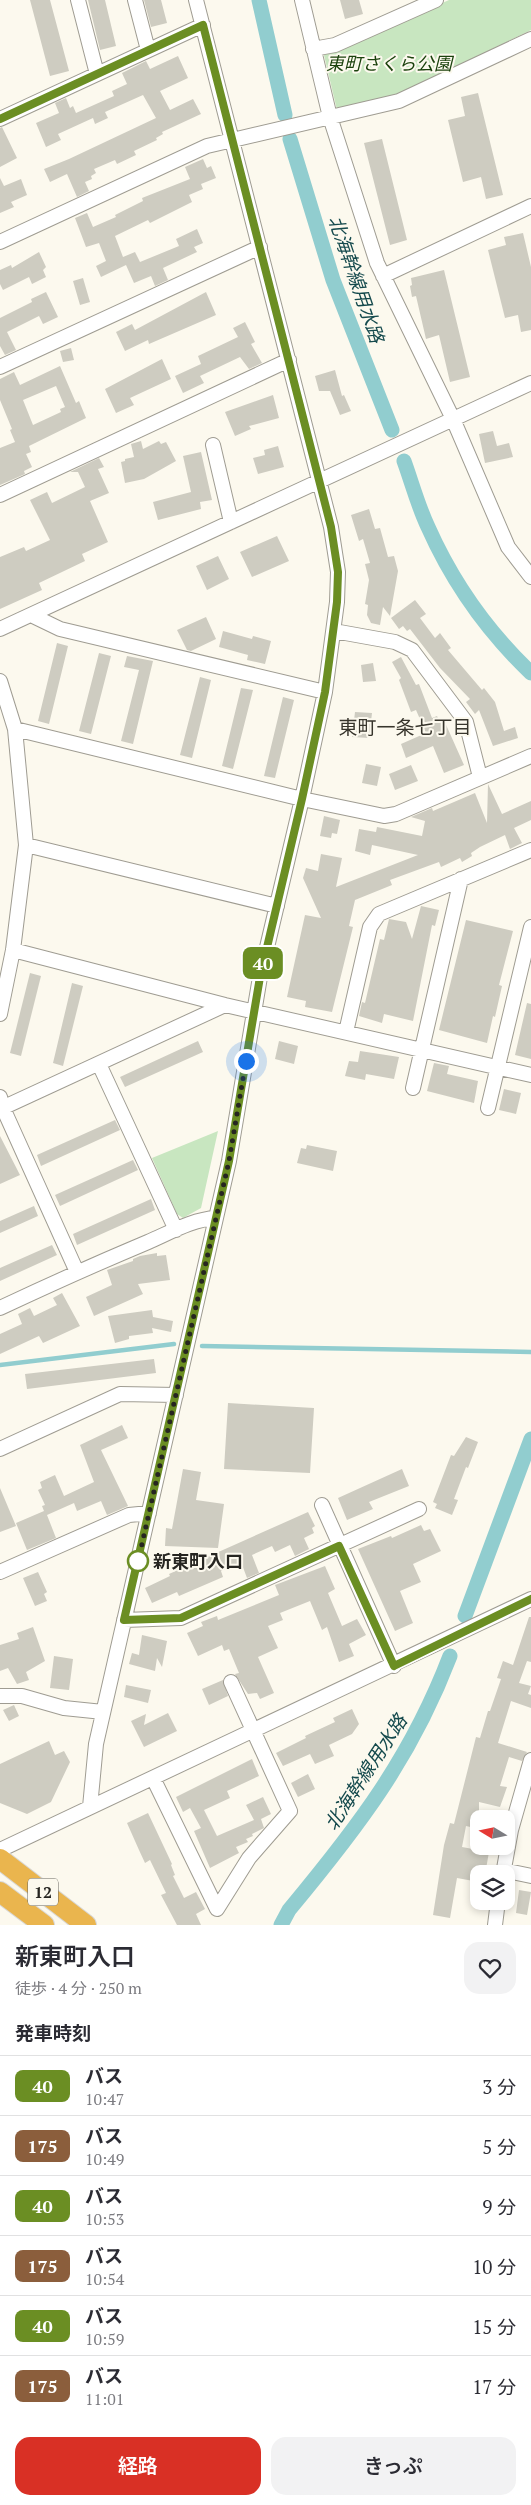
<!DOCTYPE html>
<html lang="ja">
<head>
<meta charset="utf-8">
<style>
	body { margin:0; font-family:"PT Serif","Noto Sans JP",serif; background:#f2f2f3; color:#2b2b33; height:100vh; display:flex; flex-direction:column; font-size:19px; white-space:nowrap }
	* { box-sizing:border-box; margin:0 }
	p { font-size:16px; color:#7c7c81 }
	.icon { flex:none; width:28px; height:28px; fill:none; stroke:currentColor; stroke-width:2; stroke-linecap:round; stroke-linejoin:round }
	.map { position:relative; height:1925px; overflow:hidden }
	.details { display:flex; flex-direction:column; background:#fff; flex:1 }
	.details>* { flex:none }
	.badge { padding:0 10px; border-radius:8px; font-size:18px; line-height:32px }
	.needle { width:32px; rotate:280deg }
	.fabs { position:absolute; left:470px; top:1810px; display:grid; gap:10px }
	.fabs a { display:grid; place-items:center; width:45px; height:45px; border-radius:10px; background:#fff; box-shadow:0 2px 8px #0003; font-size:25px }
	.you { position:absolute; width:25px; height:25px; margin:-12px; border:4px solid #fff; border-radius:50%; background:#1a73e8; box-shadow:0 0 0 8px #1a73e833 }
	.map>.badge { position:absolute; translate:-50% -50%; box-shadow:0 0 0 2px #fff }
	h2 { padding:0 15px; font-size:19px; line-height:45px }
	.round { display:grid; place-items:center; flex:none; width:52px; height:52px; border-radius:15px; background:#f2f2f3 }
	.headline { display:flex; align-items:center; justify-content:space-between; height:85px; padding:0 15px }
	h1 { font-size:24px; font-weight:600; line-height:38px }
	.action { display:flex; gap:10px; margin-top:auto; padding:10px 15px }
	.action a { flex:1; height:58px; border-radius:15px; background:#d93025; color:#fff; font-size:20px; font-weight:600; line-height:58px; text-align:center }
	.action a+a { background:#f2f2f3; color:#2b2b33 }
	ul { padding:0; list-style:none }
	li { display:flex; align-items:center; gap:15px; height:60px; padding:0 15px; border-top:1px solid #e1e1e2 }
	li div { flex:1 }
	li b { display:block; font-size:19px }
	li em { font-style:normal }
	li .badge { min-width:55px; font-weight:700; text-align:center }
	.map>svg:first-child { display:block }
	.green { fill:#c8e6c0 }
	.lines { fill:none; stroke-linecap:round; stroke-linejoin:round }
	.stream { stroke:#91cdcf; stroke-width:4.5 }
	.canal { stroke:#91cdcf; stroke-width:15 }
	.building { fill:#ceccc1; fill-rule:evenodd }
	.minor-casing { stroke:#9f9c92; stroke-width:16 }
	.highway-casing { stroke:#d8d8d7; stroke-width:22 }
	.minor { stroke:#fff; stroke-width:14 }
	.highway { stroke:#eab54e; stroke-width:20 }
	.line-casing { stroke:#fff; stroke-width:11 }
	.line { stroke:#6b8e23; stroke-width:8 }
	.walk { stroke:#262521; stroke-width:5; stroke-dasharray:0 9 }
	.stop-dot { fill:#fff; stroke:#6b8e23; stroke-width:2.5 }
	.labels { text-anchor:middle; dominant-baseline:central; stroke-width:4; stroke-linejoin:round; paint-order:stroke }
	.shield { fill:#fcf9ee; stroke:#66655e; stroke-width:1 }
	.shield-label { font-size:16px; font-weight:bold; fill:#262521 }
	.park-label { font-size:18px; font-style:italic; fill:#1b420d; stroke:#fcf9ee }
	.stop-label { font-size:18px; font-weight:bold; fill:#262521; stroke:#fcf9ee; text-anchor:start }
	.water-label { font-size:19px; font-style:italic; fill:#154a4d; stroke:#fcf9ee }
	.neighbourhood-label { font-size:19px; fill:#37352c; stroke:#fcf9ee }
</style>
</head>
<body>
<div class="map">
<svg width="531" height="1925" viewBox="0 0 531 1925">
	<rect width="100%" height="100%" fill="#fcf9ee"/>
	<path class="green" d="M449 0H531V30L397 96 337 110 323 51 338 50Z
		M218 1131 201 1208 183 1218 177 1214 152 1158Z"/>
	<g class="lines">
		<path class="stream" d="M202 1346 531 1352
			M0 1365 174 1344"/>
		<path class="canal" d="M259 0 285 115
			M290 139 333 280 392 430
			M404 461C412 483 418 506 428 527 452 581 488 632 531 673
			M465 1616 531 1439
			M281 1925 289 1910C358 1827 411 1758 450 1656"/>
	</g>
	<path class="building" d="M30 0H50L69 71 50 76Z
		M88 0H105L116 46 100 50Z
		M144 0H161L167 23 151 27Z
		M340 0H359L363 14 345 19Z
		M178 56 188 78 160 91 170 110 193 99 201 114 162 132 163 134 156 138 157 140 134 151 136 155 117 164 115 160 94 169 96 173 91 176 92 179 85 182 89 191 77 197 67 174 50 182 44 169 69 159 156 118 143 95 105 112 108 118 95 124 93 118 58 134 61 140 46 147 36 123 59 113 55 103 66 98 70 108 73 106 76 113 114 96 112 91 127 84 122 73 146 61 150 69Z
		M478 93 503 195 486 199 481 177 463 182 448 120 465 116 461 97Z
		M2 127 17 158 0 167V128Z
		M382 139 407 240 390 245 364 143Z
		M203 159 207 168 211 166 216 178 201 184 203 189 189 195 192 202 150 223 148 220 115 236 123 257 135 252 140 262 179 246 176 239 197 229 203 243 194 247 197 252 163 268 168 280 155 286 151 276 134 283 126 265 101 277 96 266 106 261 99 243 86 247 75 218 87 213 93 227 116 217 115 215 143 201 142 198 190 179 185 167Z
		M0 178 4 186 21 179 27 195 11 202 14 207 0 213Z
		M523 233 531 267V330L521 332 518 315 505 318 488 250 506 245 504 237Z
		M39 252 46 267 43 270 46 277 32 284 29 277 3 290 0 284V270L11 265 12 268Z
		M444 270 470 377 450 382 439 335 426 339 416 296 412 297 410 286 412 285 411 278Z
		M83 278 90 302 80 305 73 281Z
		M46 292 58 317 43 324 39 316 7 332 16 350 5 355 0 346V318L32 302 31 299Z
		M206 292 216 315 149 344 148 340 125 351 116 332 132 324 135 330Z
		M245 322 255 342 251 344 262 363 249 369 240 357 200 376 204 383 183 393 175 376 201 364 198 356 238 337 233 328Z
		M71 348 74 360 63 362 60 351Z
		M162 359 171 379 130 398 134 405 116 413 105 389Z
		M60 366 76 403 79 401 86 418 29 446 31 452 26 454 32 467 24 471 25 474 0 485V448L15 442 10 430 12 429 0 400V379L14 372 20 385ZM56 386 65 407 60 409 61 412 33 425 23 400Z
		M335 370 342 396 344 395 351 411 340 415 330 391H319L315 376Z
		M273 395 279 418 249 426 251 429 235 436 225 412Z
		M493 431 497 446 509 443 513 457 485 463 479 434Z
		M141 441 143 449 159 441 161 444 166 442 176 461 144 479 125 483 121 462 125 461V459L134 457 131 444Z
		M278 446 284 467 258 474 253 458 265 455 264 450Z
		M201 452 212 500 200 502 201 509 158 520 153 502 191 492 183 456Z
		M99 458 104 467 98 469 109 493 90 501 108 542 82 554 85 561 39 583 42 590 0 609V557L24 547 26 551 50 540 30 500 47 492 52 503 85 487 78 472H70Z
		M369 509 375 529 380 528 388 557 394 556 398 571 390 616 383 607 380 625 371 623 367 615 368 605 365 604 369 580 365 564 370 563 363 539 359 541 351 515Z
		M277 536 289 561 252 577 240 552Z
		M218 556 229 579 207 590 196 566Z
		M415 600 426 614 420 618 435 638 440 633 451 648 448 650 482 690 484 688 495 702 504 731 515 727 518 738 493 746 479 710 475 714 466 702 470 699 440 668 410 629 407 631 403 626 399 629 391 618Z
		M206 617 216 639 191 651 187 650 177 630Z
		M223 631 252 639 253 636 271 641 265 664 247 660 248 655 219 647Z
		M57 643 68 646 49 724 38 721Z
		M99 653 111 656 91 734 79 731Z
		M127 656 153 661 133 744 121 741 139 670 124 667Z
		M401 657 416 685 419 684 432 718 437 716 439 720 443 718 464 765 444 773 433 746 406 758 401 744 426 733 416 710 411 712 399 680 401 678 392 662Z
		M373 663 376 681 363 682 361 665Z
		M200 677 211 680 192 758 180 755Z
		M241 688 253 690 233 769 222 766Z
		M283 697 294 700 275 778 264 776Z
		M355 712 372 713 369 738 352 737Z
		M366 764 381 767 377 786 362 783Z
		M411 765 418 781 395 790 389 774Z
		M488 784 502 814 531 801V820L514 828 522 843 510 849 505 835 480 847 471 853 472 856 462 862 460 858 441 867 439 862 390 880 392 885 355 900 349 926 353 927 332 1012 305 1007 306 1001 287 997 305 915 321 918 303 878 306 868 318 871 321 854 342 858 336 887 418 855 372 845 370 855 355 851 359 829 376 832 377 827 422 836 425 821 411 817 432 808 433 811 475 793 487 823Z
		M324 816 340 820 337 834 332 833 331 838 320 836Z
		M421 906 439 910 435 926 432 925 413 1021 384 1014 382 1023 359 1016 362 1002 365 1003 380 939 384 940 389 919 406 922 412 939Z
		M466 920 513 931 499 985 502 986 495 1017 493 1016 487 1043 439 1030Z
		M30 973 41 976 21 1056 10 1053Z
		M72 983 83 986 63 1066 53 1063Z
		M527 1003 531 1004V1059L515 1055Z
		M198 1041 203 1052 125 1087 120 1077Z
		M279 1041 298 1046 294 1064 275 1059Z
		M360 1051 399 1057 394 1079 366 1074 365 1080 345 1076 349 1061 358 1062Z
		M434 1063 449 1066 447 1074 478 1081 474 1103 427 1091Z
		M504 1089 521 1093 516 1114 499 1110Z
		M115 1120 120 1130 41 1166 37 1155Z
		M0 1136 20 1175 0 1184Z
		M307 1145 337 1151 333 1171 297 1163 301 1148 306 1149Z
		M133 1160 138 1170 60 1206 55 1195Z
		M151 1199 155 1210 77 1245 73 1234Z
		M34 1206 38 1216 0 1233V1221Z
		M52 1245 57 1255 0 1281V1268Z
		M157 1253V1256L166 1255 170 1280 138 1284 143 1294 94 1316 86 1297 112 1285 107 1270 133 1261V1259L140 1256Z
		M62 1293 80 1326 43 1343 39 1336 0 1354V1334L22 1324 18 1314 30 1308 34 1316 57 1305 53 1298Z
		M152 1310 153 1317 173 1321 171 1332 152 1328 153 1333 129 1336V1339L115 1343 108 1316Z
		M154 1359 156 1373 27 1389 25 1374Z
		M228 1403 314 1408 310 1473 224 1469Z
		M122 1425 128 1438 101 1450 128 1506 107 1515 101 1501 77 1511 74 1503 47 1515 56 1538 27 1550 16 1523 44 1511 42 1506 45 1505 38 1490 42 1488 40 1482 55 1475 64 1496 94 1482 80 1445Z
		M466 1437 478 1442 468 1468 466 1467 454 1499 458 1500 452 1515 435 1508 437 1504 433 1502 451 1455 454 1456Z
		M183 1469 201 1472 196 1500 224 1504 218 1548 165 1546 166 1528 172 1529Z
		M402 1469 409 1486 369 1502 373 1509 347 1520 338 1498Z
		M0 1488 16 1526 0 1532Z
		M308 1512 315 1526 312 1528 314 1533 304 1538 309 1549 295 1556 290 1545 275 1552 272 1546 252 1555 259 1573 247 1578 241 1562 221 1571 223 1577 179 1596 177 1592 152 1603 145 1588 170 1576 169 1574Z
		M421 1525 424 1531 430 1529 441 1551 413 1564 421 1582 400 1591 413 1623 395 1631 358 1549 391 1536 392 1538Z
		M325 1566 335 1589 328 1593 342 1626 357 1619 366 1635 349 1644 354 1656 339 1662 327 1627 322 1630 310 1601 280 1613 283 1620 268 1626 278 1648 258 1657 274 1693 260 1699 257 1693 248 1694 235 1674 239 1673 229 1649 224 1651 222 1645 198 1656 187 1633 203 1626 201 1622 217 1616 218 1620 279 1595 275 1585Z
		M38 1572 47 1592 44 1594 47 1601 35 1606 23 1578Z
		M529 1617H531V1662L527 1661 519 1683 531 1686 528 1694 531 1695V1708L511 1701 498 1743 527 1752 522 1761 509 1757 500 1786 507 1787 500 1807 479 1802V1829L466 1826 462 1847 489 1852 486 1869 479 1868V1882L457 1878 450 1918 433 1915 444 1845 450 1823 454 1824 476 1737 480 1738 488 1711H490L501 1679 497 1678 503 1661 513 1665Z
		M33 1627 45 1661 26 1672 29 1680 17 1684 8 1668 0 1671V1645L19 1639 17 1633Z
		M142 1635 167 1641 162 1667 157 1658 155 1671 129 1664 132 1653 139 1655Z
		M54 1656 73 1659 69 1690 50 1688Z
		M223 1680 228 1696 209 1705 202 1689Z
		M126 1685 151 1690 148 1703 124 1697Z
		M14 1705 19 1716 9 1721 3 1710Z
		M352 1709 359 1724 352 1734 329 1745 334 1756 315 1764 310 1754 283 1766 276 1753 306 1738 305 1736 335 1722 333 1718Z
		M168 1713 177 1731 144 1747 131 1721 146 1714 144 1725Z
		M49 1741 55 1755 64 1751 70 1762 51 1802 27 1814 0 1803V1764Z
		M252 1759 259 1776 227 1791 230 1798 204 1810 217 1836 254 1820 246 1805 263 1797 271 1814 261 1819 264 1828 252 1834 253 1836 246 1839 248 1842 236 1847 239 1853 210 1868 194 1831 201 1828 190 1808 183 1812 176 1797Z
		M308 1774 315 1789 298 1797 291 1783Z
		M148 1813 172 1864 171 1865 175 1875 173 1876 184 1898 196 1892 205 1909 196 1914 201 1925H177L161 1895 166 1893 150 1860 145 1863 139 1850 127 1823Z
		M519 1890 531 1892 527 1915 516 1913Z"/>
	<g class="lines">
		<defs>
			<path id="minor" d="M78 0 97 74
				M135 0 148 50
				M302 0 330 117 377 263 453 419 508 547 531 577
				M313 49 335 45 436 0
				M0 119 203 25
				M0 242 207 146 399 101 531 39
				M383 276 531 206
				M0 367 260 247
				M213 445 231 522
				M0 495 289 360
				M31 615 60 629 325 692
				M0 629 531 383
				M334 631 395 642 412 650 466 722 480 777
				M0 681 15 729 26 845 13 950 0 1014
				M15 729 302 799 384 816 396 814 531 756
				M26 845 277 906
				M13 950 225 1005 531 1075
				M346 1032 370 927 379 914 531 850
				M99 1064 176 1230
				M413 1088 461 879
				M0 1097 3 1108 77 1272
				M488 1108 531 927
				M0 1109 225 1005
				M0 1308C49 1285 98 1263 148 1242 169 1233 193 1219 216 1218
				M0 1449 120 1394 176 1395
				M322 1505 394 1666
				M0 1572 129 1515 149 1513
				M124 1620 181 1618 419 1509
				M0 1696H22L64 1708 103 1712
				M153 1778 217 1909 249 1858 290 1811 231 1682
				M90 1807 96 1744 229 1161 260 977 302 799 325 692 337 602 338 572 331 527 196 0
				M0 1850 531 1599
				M503 1870 531 1876
				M503 1874 511 1830 531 1760
				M495 1925 498 1901"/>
			<path id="highway" d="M0 1859 86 1925
				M0 1892 44 1925"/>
		</defs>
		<use href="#minor" class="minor-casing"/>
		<use href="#highway" class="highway-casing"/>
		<use href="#minor" class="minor"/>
		<use href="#highway" class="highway"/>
	</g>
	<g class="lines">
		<defs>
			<path id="line" d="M0 119 203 25 331 527 338 572 337 602 325 692 302 799 260 977 229 1161 124 1620 181 1618 339 1546 394 1666 531 1599"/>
		</defs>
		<use href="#line" class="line-casing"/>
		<use href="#line" class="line"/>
		<path class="walk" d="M138 1561 137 1566 229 1161 246 1061"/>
	</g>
	<circle class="stop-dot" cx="138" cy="1561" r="10"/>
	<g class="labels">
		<rect class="shield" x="28" y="1878.5" width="30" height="27" rx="4"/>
		<g class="shield-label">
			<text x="43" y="1892">12</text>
		</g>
		<g class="park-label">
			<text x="389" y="63">東町さくら公園</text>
		</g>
		<g class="stop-label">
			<text x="153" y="1561">新東町入口</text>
		</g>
		<g class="water-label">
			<text transform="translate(357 279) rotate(71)">北海幹線用水路</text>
			<text transform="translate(365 1772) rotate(-57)">北海幹線用水路</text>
		</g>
		<g class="neighbourhood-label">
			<text x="405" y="726">東町一条七丁目</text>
		</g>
	</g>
</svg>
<div class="fabs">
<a><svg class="needle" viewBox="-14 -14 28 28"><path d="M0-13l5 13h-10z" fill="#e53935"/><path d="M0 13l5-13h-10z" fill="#7c7c81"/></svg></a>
<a><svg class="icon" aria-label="layers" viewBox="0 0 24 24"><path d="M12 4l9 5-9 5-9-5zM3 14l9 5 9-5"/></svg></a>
</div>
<div class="you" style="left:246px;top:1061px"></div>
<b class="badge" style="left:263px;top:963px;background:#6b8e23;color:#fff">40</b>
</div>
<section class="details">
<div class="headline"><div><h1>新東町入口</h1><p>徒歩 · 4 分 · 250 m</p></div><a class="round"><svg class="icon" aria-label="heart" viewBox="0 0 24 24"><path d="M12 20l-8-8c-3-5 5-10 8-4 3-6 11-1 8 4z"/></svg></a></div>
<h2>発車時刻</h2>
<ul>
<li><span class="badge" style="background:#6b8e23;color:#fff">40</span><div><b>バス</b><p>10:47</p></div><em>3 分</em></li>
<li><span class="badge" style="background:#8b5e3c;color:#fff">175</span><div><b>バス</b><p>10:49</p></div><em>5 分</em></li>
<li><span class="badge" style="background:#6b8e23;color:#fff">40</span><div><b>バス</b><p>10:53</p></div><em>9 分</em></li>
<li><span class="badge" style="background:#8b5e3c;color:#fff">175</span><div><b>バス</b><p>10:54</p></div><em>10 分</em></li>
<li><span class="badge" style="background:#6b8e23;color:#fff">40</span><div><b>バス</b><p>10:59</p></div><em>15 分</em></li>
<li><span class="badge" style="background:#8b5e3c;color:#fff">175</span><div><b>バス</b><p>11:01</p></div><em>17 分</em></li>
</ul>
<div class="action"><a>経路</a><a>きっぷ</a></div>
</section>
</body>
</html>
